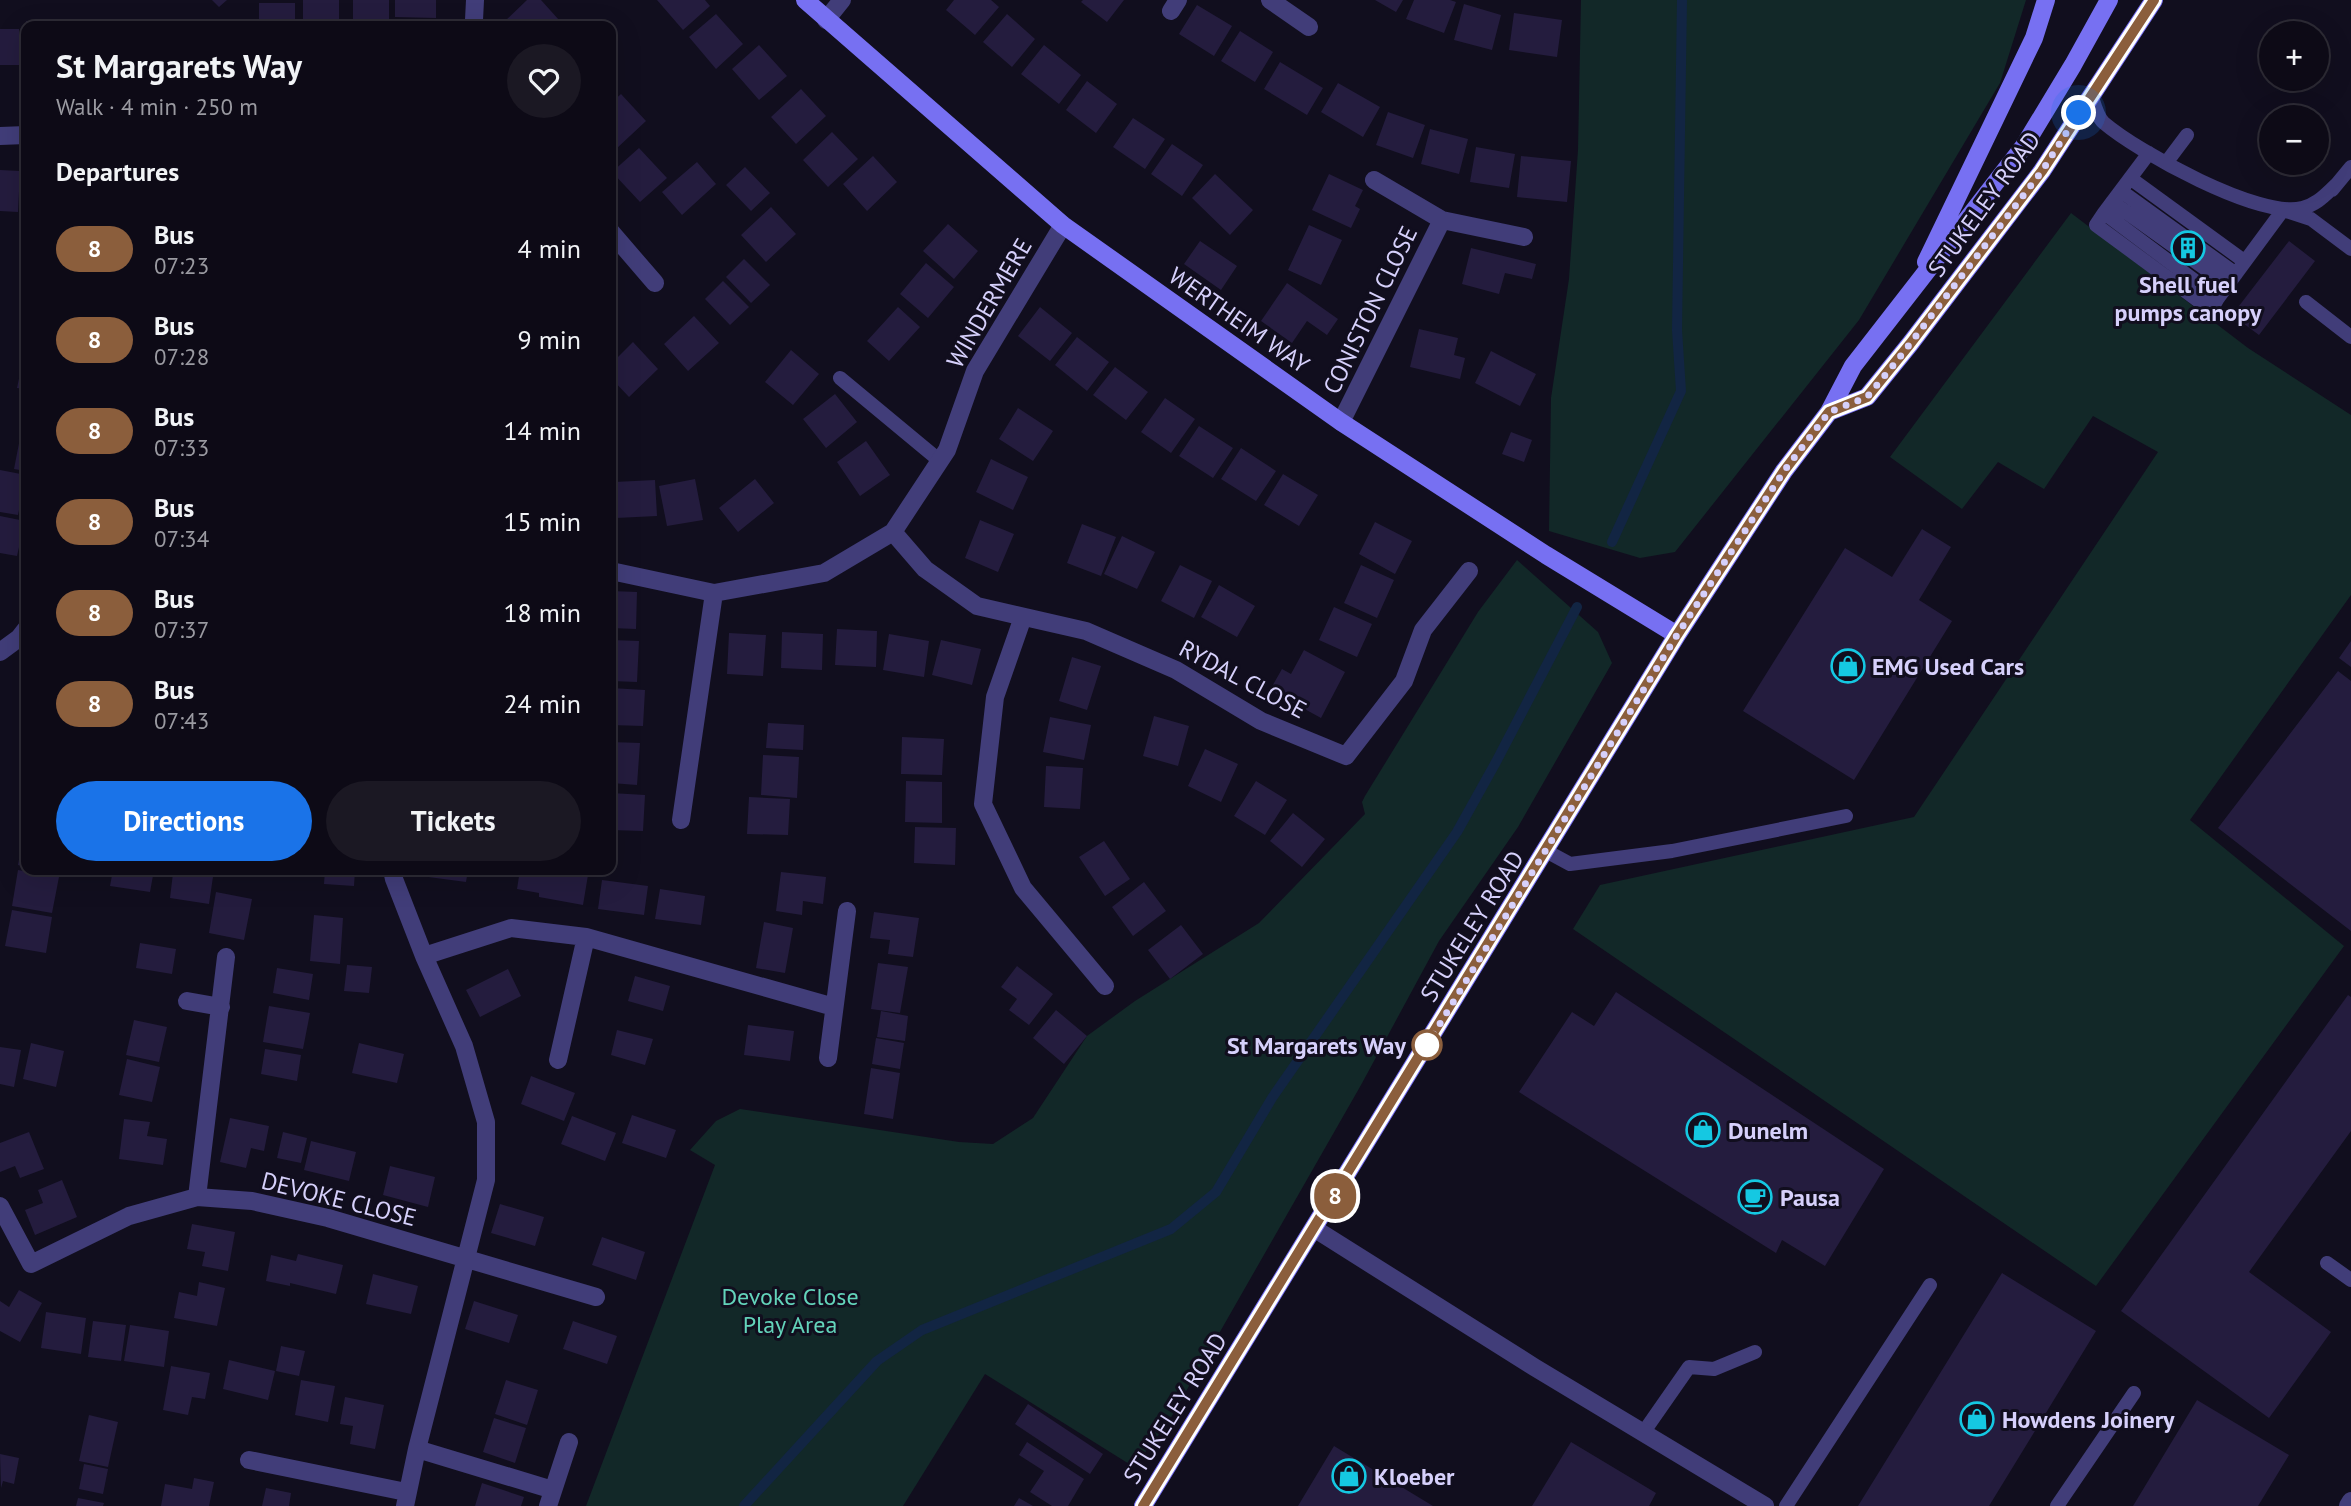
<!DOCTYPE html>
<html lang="en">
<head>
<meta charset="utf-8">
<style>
	body { margin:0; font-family:"PT Sans",sans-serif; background:#1b1823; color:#f1f3f6; height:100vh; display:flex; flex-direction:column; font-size:26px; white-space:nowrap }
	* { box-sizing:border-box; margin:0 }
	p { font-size:23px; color:#9a9aa1 }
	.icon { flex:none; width:38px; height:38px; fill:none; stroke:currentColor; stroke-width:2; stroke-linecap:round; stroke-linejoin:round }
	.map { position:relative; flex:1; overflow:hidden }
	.drawer { position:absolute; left:21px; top:21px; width:595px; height:854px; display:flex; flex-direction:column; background:#0d0a16; border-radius:14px; box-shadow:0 7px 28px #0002,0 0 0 2px #2d2b35 }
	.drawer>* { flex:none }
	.badge { padding:0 14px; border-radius:23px; font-size:24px; line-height:46px }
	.buttons { position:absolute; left:2259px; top:21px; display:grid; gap:14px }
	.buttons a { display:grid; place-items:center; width:70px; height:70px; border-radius:50%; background:#0d0a16; box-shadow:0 7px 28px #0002,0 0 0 2px #2d2b35; font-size:35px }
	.you { position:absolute; width:35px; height:35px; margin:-18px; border:5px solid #fff; border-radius:50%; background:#1a73e8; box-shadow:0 0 0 10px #1a73e833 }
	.map>.badge { position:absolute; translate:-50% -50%; box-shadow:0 0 0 4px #fff }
	h2 { padding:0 35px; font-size:26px; line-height:63px }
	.round { display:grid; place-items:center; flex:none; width:74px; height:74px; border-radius:37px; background:#1b1823 }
	.summary { display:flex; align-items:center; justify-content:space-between; height:119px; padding:0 35px }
	h1 { font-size:33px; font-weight:700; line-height:52px }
	.primary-button { display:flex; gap:14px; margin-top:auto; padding:14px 35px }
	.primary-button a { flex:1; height:80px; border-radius:42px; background:#1a73e8; color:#fff; font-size:28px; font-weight:700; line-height:80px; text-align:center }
	.primary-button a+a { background:#1b1823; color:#f1f3f6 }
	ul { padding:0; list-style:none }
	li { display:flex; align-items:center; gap:21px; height:91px; padding:0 35px }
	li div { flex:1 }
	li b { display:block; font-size:26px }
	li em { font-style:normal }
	li .badge { min-width:77px; font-weight:700; text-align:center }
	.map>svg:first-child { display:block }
	.green { fill:#122828 }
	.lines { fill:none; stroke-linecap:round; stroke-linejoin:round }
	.stream { stroke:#122543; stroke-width:10 }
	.building { fill:#241c3e }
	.lane { stroke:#413d79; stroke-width:14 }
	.street { stroke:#413d79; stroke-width:18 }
	.secondary { stroke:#7770f2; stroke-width:18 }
	.line-casing { stroke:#fff; stroke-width:16 }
	.line { stroke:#8b5e3c; stroke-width:10 }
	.walk { stroke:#d6d0fb; stroke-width:7; stroke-dasharray:0 12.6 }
	.stop-dot { fill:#fff; stroke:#8b5e3c; stroke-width:3.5 }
	.labels { text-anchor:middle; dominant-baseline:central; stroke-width:6; stroke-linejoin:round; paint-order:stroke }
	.street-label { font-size:24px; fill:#d6d0fb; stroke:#110e1e }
	.poi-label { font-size:24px; font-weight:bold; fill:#d6d0fb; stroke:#110e1e; text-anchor:start }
	.stop-label { font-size:24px; font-weight:bold; fill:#d6d0fb; stroke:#110e1e; text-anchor:end }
	.park-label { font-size:24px; fill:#63d3ba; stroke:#110e1e }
</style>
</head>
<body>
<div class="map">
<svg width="2351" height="1506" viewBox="0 0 2351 1506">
	<rect width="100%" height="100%" fill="#110e1e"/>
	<path class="green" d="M1581 0H2026L2000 83 1859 320 1675 552 1640 558 1549 531 1551 398 1569 279 1578 150Z
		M2071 213 2248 348 2351 415V595L2190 820 2344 946 2096 1286 1573 929 1600 885 1914 817 2158 452 2093 416 2044 489 1998 462 1962 509 1890 457Z
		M1517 560 1598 632 1612 663 1518 827 1439 941 1361 1085 1169 1421 1134 1467 985 1374 903 1506H586L715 1165 690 1150 716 1121 740 1109 959 1142 993 1144 1033 1118 1087 1036 1135 1001 1259 923 1365 814 1362 802 1365 796 1478 612Z"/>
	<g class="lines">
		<path class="stream" d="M1612 542 1681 391 1677 330 1682 0
			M744 1506 877 1361 922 1330 1171 1229 1216 1192 1272 1098 1457 832 1496 762 1577 607"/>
	</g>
	<path class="building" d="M212 0H227L219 7Z
		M303 0H339V26H303Z
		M353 0H389V20H353Z
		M395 0H436V18L395 17Z
		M527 0H541L559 20 553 26H510L505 21Z
		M657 0H705L710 6 683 30Z
		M954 0H991L999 7 975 35 946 10Z
		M1083 0H1124L1107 22 1081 2Z
		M1375 0H1403L1396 12Z
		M1414 0H1450L1456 2 1444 33 1406 19Z
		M259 3H295V26H259Z
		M1464 4 1501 15 1492 50 1454 40Z
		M1197 5 1232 26 1214 56 1179 34Z
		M1514 13 1562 20 1557 57 1509 50Z
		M716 14 743 44 716 69 689 37Z
		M1007 14 1035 39 1012 67 983 42Z
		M26 21 63 23 62 26H26Z
		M0 29H19V65H0Z
		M1240 31 1273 52 1255 82 1221 61Z
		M759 45 787 76 759 100 732 69Z
		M1044 45 1081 75 1059 104 1021 74Z
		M1280 62 1323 88 1307 115 1264 89Z
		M1087 81 1117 104 1096 133 1066 110Z
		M611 83 618 90 611 97Z
		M1338 83 1380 107 1363 137 1321 112Z
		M801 89 826 116 796 144 771 117Z
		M621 94 646 121 616 149 611 143V103Z
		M1388 112 1425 125 1413 158 1376 145Z
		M1133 118 1165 139 1145 169 1113 147Z
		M1430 129 1468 139 1459 174 1421 164Z
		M832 132 858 159 828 187 803 160Z
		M1172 144 1203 165 1182 196 1151 174Z
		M1476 147 1515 154 1509 188 1470 182Z
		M639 148 667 178 640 202 612 172Z
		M873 156 897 182 867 211 843 184Z
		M1521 156 1571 161 1567 202 1517 197Z
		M697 162 716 184 682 215 662 192Z
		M745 167 770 193 751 211 726 185Z
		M0 170 20 171 18 212 0 211Z
		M1215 174 1253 210 1230 235 1192 198Z
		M1329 174 1363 190 1355 206 1360 209 1351 228 1312 210Z
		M23 200H26V241H21Z
		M771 207 796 234 766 262 741 235Z
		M948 224 978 251 954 279 923 251Z
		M1309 225 1342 240 1321 285 1288 270Z
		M1200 241 1237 266 1221 290 1184 264Z
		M2289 241 2315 261 2259 335 2232 315Z
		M1471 248 1536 264 1532 279 1505 273 1499 294 1462 284Z
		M744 259 770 285 751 303 726 277Z
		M926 263 954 287 928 318 900 294Z
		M723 281 749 307 730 325 705 299Z
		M1287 283 1338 319 1327 335 1307 321 1292 343 1261 321Z
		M898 307 920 327 889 361 867 341Z
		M1040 307 1072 333 1050 361 1018 336Z
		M694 316 719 343 688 371 664 344Z
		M1419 329 1458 338 1454 355 1465 358 1460 379 1410 367Z
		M1077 337 1109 362 1087 391 1055 365Z
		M633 342 658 369 629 397 611 378V364Z
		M25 350H26V389L17 388Z
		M791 350 819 374 793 405 765 382Z
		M1491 351 1536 374 1520 406 1475 383Z
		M1115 367 1148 392 1126 420 1093 395Z
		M835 394 857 422 826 448 803 419Z
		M1165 398 1195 419 1171 453 1141 432Z
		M1018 408 1053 431 1033 461 999 439Z
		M1199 426 1233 448 1213 478 1179 456Z
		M1511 432 1532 440 1524 462 1502 454Z
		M21 433 26 434V471L14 469Z
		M866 441 890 475 860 496 837 462Z
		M1241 448 1276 471 1256 501 1221 479Z
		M991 459 1028 477 1013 510 976 492Z
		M0 470 26 475 18 515 0 512Z
		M1283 474 1318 495 1299 526 1264 505Z
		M695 479 703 520 667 526 659 486Z
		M755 479 774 503 738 532 719 508Z
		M655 480 657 516 616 518 614 482Z
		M0 516 25 521 17 556 0 553Z
		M980 520 1014 534 998 572 965 558Z
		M1375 522 1412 541 1395 574 1359 554Z
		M1082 524 1116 537 1101 576 1067 563Z
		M1922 529 1951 547 1919 600 1952 621 1854 780 1743 711 1845 548 1892 577Z
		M1122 536 1155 552 1137 589 1104 574Z
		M1180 565 1212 581 1194 618 1161 601Z
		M1361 565 1394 580 1377 618 1344 603Z
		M1219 585 1255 606 1237 637 1201 617Z
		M611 591 637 592 636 629 611 628Z
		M1334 607 1372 624 1357 657 1319 640Z
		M837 629 877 631 876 667 835 665Z
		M782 632 823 634 822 670 781 668Z
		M729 633 766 635 763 676 727 674Z
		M889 634 929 641 924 677 883 670Z
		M611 640 639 641 637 682 611 681Z
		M941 640 981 649 972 685 932 675Z
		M2351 641V667L2339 658Z
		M1304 650 1345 672 1321 718 1270 690 1282 669 1291 674Z
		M1072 657 1101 666 1087 710 1059 701Z
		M2338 671 2351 681V931L2218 828Z
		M611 688 645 690 643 726 611 725Z
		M1154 716 1189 726 1178 766 1143 756Z
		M1050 717 1091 725 1084 760 1043 752Z
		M768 723 804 725 803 750 766 748Z
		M902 737 944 739 942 775 901 774Z
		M611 742 640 743 637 785 611 783Z
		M1205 749 1238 764 1221 802 1188 786Z
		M763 755 799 757 797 798 761 795Z
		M1046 766 1083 768 1080 809 1044 807Z
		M906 781 942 782V823L905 822Z
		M1256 781 1287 800 1265 835 1234 816Z
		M611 793 645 795 643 831 611 830Z
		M749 797 790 799 788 835 747 834Z
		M1293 813 1325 839 1302 867 1270 841Z
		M25 826 26 827V867L18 865Z
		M915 827 956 828 955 865 914 863Z
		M1104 841 1130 879 1105 896 1079 857Z
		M18 870 59 877 52 913 12 906Z
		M113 870H154L150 892 110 886Z
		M188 870H214L209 904 170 898 173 873 187 875Z
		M325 870H355L354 886 324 884Z
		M422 870H468L466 882 421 876Z
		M520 870H555L588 875 583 905 539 897V893L517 889Z
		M781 872 826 877 823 904 803 901 802 915 776 911Z
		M602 880 648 886 644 915 598 909Z
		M1144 882 1166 911 1133 936 1112 907Z
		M660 889 705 896 701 925 655 919Z
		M216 892 252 899 244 940 209 933Z
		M12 910 52 917 46 953 5 946Z
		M874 912 919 918 913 957 888 954 890 940 870 938Z
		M314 915 343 918 340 964 310 961Z
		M764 922 793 928 785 973 756 968Z
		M1181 925 1203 954 1170 979 1148 950Z
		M140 943 176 949 172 974 136 968Z
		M878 963 908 967 900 1013 871 1009Z
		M347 965 372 967 369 993 344 991Z
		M1017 966 1053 994 1029 1025 1009 1010 1017 999 1001 987Z
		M277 968 313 974 309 1000 273 993Z
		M508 969 521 996 480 1017 466 990Z
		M635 976 670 986 663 1011 628 1001Z
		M1616 992 1884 1169 1825 1266 1782 1240 1776 1253 1519 1092 1572 1012 1594 1026Z
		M2348 995 2351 997V1131L2249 1272 2331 1332 2269 1418 2121 1311Z
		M269 1006 310 1013 303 1049 263 1042Z
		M1056 1010 1087 1036 1064 1064 1033 1038Z
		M881 1011 908 1016 905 1041 877 1037Z
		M134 1020 167 1027 159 1062 126 1055Z
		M748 1025 794 1031 790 1061 744 1055Z
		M617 1030 653 1039 645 1065 611 1055Z
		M876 1038 904 1043 900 1069 872 1064Z
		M31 1043 64 1051 56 1087 23 1079Z
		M359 1043 404 1054 397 1083 352 1073Z
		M0 1047 21 1050 14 1087 0 1084Z
		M265 1049 301 1055 297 1081 261 1074Z
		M127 1059 160 1067 152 1102 119 1095Z
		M871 1068 900 1073 893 1119 864 1114Z
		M531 1076 575 1093 564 1121 521 1104Z
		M632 1115 676 1130 666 1158 622 1143Z
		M572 1116 616 1133 605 1161 561 1144Z
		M230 1118 269 1126 264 1151 251 1148 246 1168 220 1162Z
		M124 1119 150 1122 147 1136 167 1139 163 1165 119 1159Z
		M29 1132 44 1169 20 1178 15 1166 0 1172V1143Z
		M283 1132 307 1138 301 1163 277 1158Z
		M311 1141 356 1152 349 1181 304 1170Z
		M390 1166 435 1177 428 1207 383 1195Z
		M62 1180 77 1217 35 1235 25 1210 43 1203 38 1190Z
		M500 1204 544 1217 535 1246 491 1233Z
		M192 1224 235 1232 228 1271 202 1266 205 1252 187 1249Z
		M602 1237 645 1252 636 1280 592 1265Z
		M298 1254 343 1265 336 1294 290 1283V1286L266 1281 271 1255 296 1261Z
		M2002 1273 2096 1331 1989 1506H1858Z
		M373 1274 418 1286 411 1314 366 1304Z
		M199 1282 225 1288 217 1326 174 1318 179 1292 197 1296Z
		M19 1290 42 1303 20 1342 0 1331V1301L9 1307Z
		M474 1301 518 1315 509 1343 465 1329Z
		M46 1312 86 1318 81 1354 41 1348Z
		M93 1321 126 1325 121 1361 88 1357Z
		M573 1321 617 1336 607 1364 563 1349Z
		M130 1325 169 1331 164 1367 124 1361Z
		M281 1346 305 1351 299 1376 276 1371Z
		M229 1360 275 1371 268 1400 223 1389Z
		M171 1366 210 1373 205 1399 192 1397 188 1415 163 1410Z
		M301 1380 335 1386 328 1422 295 1415Z
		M506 1380 538 1390 527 1425 495 1414Z
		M345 1397 384 1405 375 1449 350 1444 353 1426 340 1424Z
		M2197 1400 2289 1455 2258 1506H2133Z
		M1028 1404 1103 1454 1090 1474 1015 1424Z
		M89 1415 118 1422 108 1467 79 1461Z
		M494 1418 526 1428 515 1463 483 1452Z
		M1027 1442 1084 1479 1068 1506H1052L1030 1492 1044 1471 1019 1455Z
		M1571 1442 1656 1493 1649 1506H1532Z
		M1334 1446 1433 1506H1298Z
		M0 1454 19 1458 14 1484 3 1481 1 1488Z
		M84 1464 108 1469 103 1494 79 1489Z
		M194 1478 214 1482 209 1506H161L165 1484 192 1489Z
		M482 1483 524 1497 521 1506H475Z
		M266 1488 291 1493 289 1506H262Z
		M78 1498 104 1503 103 1506H76Z
		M1019 1498 1033 1506H1014Z"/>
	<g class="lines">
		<path class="lane" d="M2091 94C2094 103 2097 117 2104 123 2138 152 2259 219 2302 208 2317 205 2326 194 2337 184
			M2149 153 2104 213 2218 298 2283 210 2311 219 2351 249
			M2166 163 2187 135
			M2130 178 2244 261
			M2332 190 2351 167
			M2121 191 2236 274
			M2112 202 2228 285
			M2104 213 2096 225 2211 310 2218 298
			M2306 302 2351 337
			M840 378 940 461
			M1546 851 1570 864 1672 851 1846 816
			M2327 1263 2351 1280
			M1643 1433 1689 1367 1714 1369 1755 1352
			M1786 1506 1930 1285
			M2057 1506 2134 1393"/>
		<path class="street" d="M475 0 474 20 476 26
			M1270 0 1309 27
			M1171 11 1178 0
			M826 20 842 0
			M0 136 26 135
			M1374 180 1442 220
			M611 232 655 283
			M1341 422 1442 220 1524 237
			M893 532 925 569 977 606 1086 631 1176 670 1261 721 1346 756 1404 681 1423 630 1469 571
			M611 571 714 593 824 573 893 532 947 450 975 371 1063 225
			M1023 617 995 697 983 804 1023 888 1105 986
			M0 652 19 638 26 629
			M681 820 714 593
			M392 870 394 879 424 956 464 1046 486 1122V1180L417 1449 405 1506
			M424 956 511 928 586 937 834 1007
			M187 1001 221 1007
			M828 1058 847 911
			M558 1060 586 937
			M197 1197 226 957
			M0 1206 31 1264 129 1216 197 1197 252 1201 328 1218 596 1297
			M1315 1229 1534 1367 1765 1506
			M417 1449 553 1490
			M249 1460 406 1492
			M548 1506 569 1442
			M2348 1506 2351 1501"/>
		<path class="secondary" d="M805 0 1063 225 1341 422 1546 555 1677 635
			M1926 262 2034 38 2046 0
			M1829 412 1867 397 1910 344 2042 171 2154 0
			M1143 1506 1677 635 1784 471 1829 412 1853 366 2024 146 2073 65 2109 0"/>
	</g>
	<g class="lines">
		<defs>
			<path id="line" d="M1143 1506 1677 635 1784 471 1829 412 1867 397 1910 344 2042 171 2154 0"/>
		</defs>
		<use href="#line" class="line-casing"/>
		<use href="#line" class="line"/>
		<path class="walk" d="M1427 1045 1677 635 1784 471 1829 412 1867 397 1896 362 2042 171 2079 113"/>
	</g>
	<defs>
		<symbol id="building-ring" viewBox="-11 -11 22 22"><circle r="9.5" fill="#110e1e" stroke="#15c8e2" stroke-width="1.5"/><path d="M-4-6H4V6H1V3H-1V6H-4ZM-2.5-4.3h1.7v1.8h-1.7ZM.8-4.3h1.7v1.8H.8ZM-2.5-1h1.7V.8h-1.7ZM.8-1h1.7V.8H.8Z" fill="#15c8e2"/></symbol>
		<symbol id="shop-ring" viewBox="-11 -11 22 22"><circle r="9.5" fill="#110e1e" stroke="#15c8e2" stroke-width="1.5"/><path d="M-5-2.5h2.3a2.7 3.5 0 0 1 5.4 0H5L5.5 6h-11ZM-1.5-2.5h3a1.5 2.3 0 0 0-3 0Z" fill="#15c8e2"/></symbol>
		<symbol id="cafe-ring" viewBox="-11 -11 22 22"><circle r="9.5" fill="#110e1e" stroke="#15c8e2" stroke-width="1.5"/><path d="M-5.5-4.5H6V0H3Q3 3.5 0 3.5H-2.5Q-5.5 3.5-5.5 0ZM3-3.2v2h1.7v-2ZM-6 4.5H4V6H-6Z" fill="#15c8e2"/></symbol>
	</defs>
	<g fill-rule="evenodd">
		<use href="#building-ring" x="2169" y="229" width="38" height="38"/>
		<use href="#shop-ring" x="1829" y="647" width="38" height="38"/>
		<use href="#shop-ring" x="1684" y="1111" width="38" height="38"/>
		<use href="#cafe-ring" x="1736" y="1178" width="38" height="38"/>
		<use href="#shop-ring" x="1958" y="1400" width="38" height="38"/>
		<use href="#shop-ring" x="1330" y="1457" width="38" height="38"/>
	</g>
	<circle class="stop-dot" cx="1427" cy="1045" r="14"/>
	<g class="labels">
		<g class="street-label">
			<text transform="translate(1984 204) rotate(-54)">STUKELEY ROAD</text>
			<text transform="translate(989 303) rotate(-60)">WINDERMERE</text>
			<text transform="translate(1370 310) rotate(-64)">CONISTON CLOSE</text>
			<text transform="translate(1239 320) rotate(35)">WERTHEIM WAY</text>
			<text transform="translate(1243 679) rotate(28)">RYDAL CLOSE</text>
			<text transform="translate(1472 926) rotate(-58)">STUKELEY ROAD</text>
			<text transform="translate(339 1199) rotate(14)">DEVOKE CLOSE</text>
			<text transform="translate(1175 1408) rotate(-58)">STUKELEY ROAD</text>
		</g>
		<g class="poi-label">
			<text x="2188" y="284" text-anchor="middle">Shell fuel<tspan x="2188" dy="28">pumps canopy</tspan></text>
			<text x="1872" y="666">EMG Used Cars</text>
			<text x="1728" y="1130">Dunelm</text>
			<text x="1780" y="1197">Pausa</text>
			<text x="2002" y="1419">Howdens Joinery</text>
			<text x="1374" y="1476">Kloeber</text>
		</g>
		<g class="stop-label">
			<text x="1406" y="1045">St Margarets Way</text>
		</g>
		<g class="park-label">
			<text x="790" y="1296">Devoke Close<tspan x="790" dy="28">Play Area</tspan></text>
		</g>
	</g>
</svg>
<div class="buttons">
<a>+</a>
<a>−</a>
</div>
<div class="you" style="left:2079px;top:113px"></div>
<b class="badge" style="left:1335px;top:1196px;background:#8b5e3c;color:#fff">8</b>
<section class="drawer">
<div class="summary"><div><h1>St Margarets Way</h1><p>Walk · 4 min · 250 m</p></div><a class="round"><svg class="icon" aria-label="heart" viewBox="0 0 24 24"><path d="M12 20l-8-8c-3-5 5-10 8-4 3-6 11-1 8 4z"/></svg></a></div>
<h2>Departures</h2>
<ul>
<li><span class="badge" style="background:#8b5e3c;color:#fff">8</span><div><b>Bus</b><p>07:23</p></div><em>4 min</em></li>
<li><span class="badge" style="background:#8b5e3c;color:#fff">8</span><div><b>Bus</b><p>07:28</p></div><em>9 min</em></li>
<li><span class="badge" style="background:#8b5e3c;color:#fff">8</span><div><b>Bus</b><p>07:33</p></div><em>14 min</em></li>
<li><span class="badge" style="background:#8b5e3c;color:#fff">8</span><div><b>Bus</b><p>07:34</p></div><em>15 min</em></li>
<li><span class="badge" style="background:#8b5e3c;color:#fff">8</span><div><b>Bus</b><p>07:37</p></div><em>18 min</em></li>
<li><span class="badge" style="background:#8b5e3c;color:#fff">8</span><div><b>Bus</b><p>07:43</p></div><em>24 min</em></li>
</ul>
<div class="primary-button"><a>Directions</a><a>Tickets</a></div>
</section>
</div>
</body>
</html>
